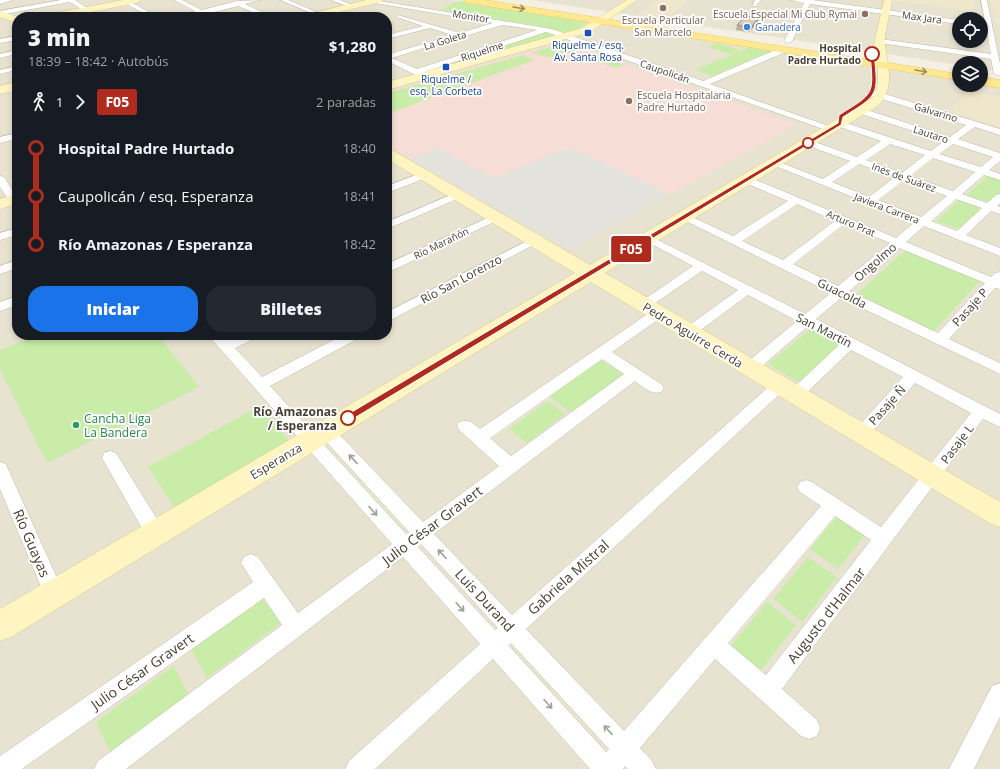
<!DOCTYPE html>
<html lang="es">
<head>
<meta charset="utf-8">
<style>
	body { margin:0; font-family:"Open Sans",sans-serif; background:#242831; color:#f1f3f6; height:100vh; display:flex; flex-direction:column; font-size:15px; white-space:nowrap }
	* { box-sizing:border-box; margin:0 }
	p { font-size:13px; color:#9ea1a6 }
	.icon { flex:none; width:22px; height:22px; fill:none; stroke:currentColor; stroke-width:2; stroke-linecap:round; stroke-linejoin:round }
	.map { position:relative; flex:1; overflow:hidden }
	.drawer { position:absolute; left:12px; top:12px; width:380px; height:328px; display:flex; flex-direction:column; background:#171b24; border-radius:16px; box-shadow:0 2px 6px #0003 }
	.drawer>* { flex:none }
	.badge { padding:0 8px; border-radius:3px; font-size:14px; line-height:26px }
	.buttons { position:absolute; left:952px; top:12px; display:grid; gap:8px }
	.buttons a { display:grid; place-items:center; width:36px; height:36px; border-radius:50%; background:#171b24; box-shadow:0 2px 6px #0003; font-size:20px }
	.map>.badge { position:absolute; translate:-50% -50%; box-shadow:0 0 0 2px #fff }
	.legs { display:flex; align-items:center; gap:6px; height:44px; padding:0 16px; font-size:13px }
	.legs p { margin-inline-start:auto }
	.overview { display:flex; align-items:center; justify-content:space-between; height:68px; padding:0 16px }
	h1 { font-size:22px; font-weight:800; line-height:30px }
	.action { display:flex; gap:8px; margin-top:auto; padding:8px 16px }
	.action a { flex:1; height:46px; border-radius:16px; background:#1a73e8; color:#fff; font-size:16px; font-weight:800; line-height:46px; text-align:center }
	.action a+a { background:#242831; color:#f1f3f6 }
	ul { padding:0 16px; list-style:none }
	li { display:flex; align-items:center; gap:14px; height:48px; font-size:15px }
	li i { display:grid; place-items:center; width:6px; height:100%; margin:0 5px; background:currentColor }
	li i::after { content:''; width:10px; height:10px; margin:-5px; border:3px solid; border-radius:50%; background:#171b24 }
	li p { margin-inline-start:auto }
	li:first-child i { background:linear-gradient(#0000 50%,currentColor 0) }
	li:last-child i { background:linear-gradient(currentColor 50%,#0000 0) }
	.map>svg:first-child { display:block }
	.residential { fill:#e8e3d1; fill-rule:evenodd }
	.education { fill:#efe7cc }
	.medical { fill:#f6ddd6 }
	.green { fill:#c9eda8 }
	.parking { fill:#e4e2dd }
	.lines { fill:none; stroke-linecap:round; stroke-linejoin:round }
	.street-casing { stroke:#c0b9a6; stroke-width:1 }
	.secondary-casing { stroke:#d8ca8f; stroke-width:1 }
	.primary-casing { stroke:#efcc57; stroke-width:1 }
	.street { fill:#fff; fill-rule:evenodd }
	.secondary { fill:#fff5c3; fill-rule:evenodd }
	.primary { fill:#ffe892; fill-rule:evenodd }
	.wall { fill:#b9b09e }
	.shaded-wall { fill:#969081 }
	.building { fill:#d7cdb8; stroke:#969081 }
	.oneway { stroke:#9a8c5e }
	.oneway2 { stroke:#a3a099 }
	.line-1 { fill:#af2b1e; stroke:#fff }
	.education-dot { fill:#8d6e63; stroke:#fff; stroke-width:1.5 }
	.shop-dot { fill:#3f7fe0; stroke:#fff; stroke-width:1.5 }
	.transit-dot { fill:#1a4fb4; stroke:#fff; stroke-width:1.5 }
	.stop-1-dot { fill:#fff; stroke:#af2b1e; stroke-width:2 }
	.leisure-dot { fill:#2e9e5b; stroke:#fff; stroke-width:1.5 }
	.labels { text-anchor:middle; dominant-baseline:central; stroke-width:3.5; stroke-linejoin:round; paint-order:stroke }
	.far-education-label { font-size:10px; fill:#785e54; stroke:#fff; text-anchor:end }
	.far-street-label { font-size:10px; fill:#474033; stroke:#fff }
	.far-shop-label { font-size:10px; fill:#366cbe; stroke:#fff; text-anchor:start }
	.far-transit-label { font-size:10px; fill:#164399; stroke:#fff }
	.far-stop-label { font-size:10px; font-weight:bold; fill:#474033; stroke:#fff; text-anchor:end }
	.street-label { font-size:12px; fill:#474033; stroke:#fff }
	.stop-label { font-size:12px; font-weight:bold; fill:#474033; stroke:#fff; text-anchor:end }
	.leisure-label { font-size:12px; fill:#27864d; stroke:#fff; text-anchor:start }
	.near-street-label { font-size:14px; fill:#474033; stroke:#fff }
</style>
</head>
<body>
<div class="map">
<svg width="1000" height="769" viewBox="0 0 1000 769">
	<rect width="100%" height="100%" fill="#f4f0e4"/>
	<path class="residential" d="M0 0H451L959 80V85L1000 87V769H0ZM17 17H387V335H17Z
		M531 0H1000V71L981 68V63H959V65ZM959 19H981V41H959Z"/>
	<path class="education" d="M658 0H683L688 1 665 19 638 15Z
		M897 0H974L975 11 897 1Z
		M990 0H1000V24L996 23Z
		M968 92 1000 97V126L949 111Z"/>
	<path class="medical" d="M563 42 794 124 797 125 569 249 387 145V92Z"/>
	<path class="green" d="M458 1 588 22 579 29 564 33 539 26 441 10Z
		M546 31 558 36 424 72 498 49Z
		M564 43 580 49 554 58 531 53Z
		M717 43 740 50 730 54 708 47Z
		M748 48 772 51 712 76 695 70Z
		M589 52 624 65 615 68 579 55Z
		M523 55 535 60 387 114V93Z
		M987 176 1000 180V195L991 203 967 195Z
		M959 200 983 209 961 230 936 221Z
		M907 249 981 280 934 331 857 294Z
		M812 328 844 344 800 383 768 364Z
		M37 335H158L199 387 47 463 0 369V350Z
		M601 360 624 375 574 415 547 395Z
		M548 401 565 414 527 443 509 429Z
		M260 406 292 444 177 512 148 467Z
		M840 512 868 531 838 569 810 549Z
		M808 557 837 577 802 622 773 599Z
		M262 598 281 623 207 678 190 647Z
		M767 602 796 625 759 673 729 648Z
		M173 666 190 696 112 756 96 722Z"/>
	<path class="parking" d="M438 148 492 177 499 176 565 149H573L670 194 569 249 411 159Z"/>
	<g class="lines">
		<defs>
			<path id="street" d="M0 0H13L0 4Z
				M61 0H75L101 17H94L70 2 0 15V11Z
				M174 0H182L202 10 237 1 260 0 245 4 272 17H264L238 6 203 15 175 17 195 11Z
				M280 0H288L321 14 316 15Z
				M331 0H340L354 6 349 7Z
				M373 0 552 29 703 81 780 48H786V52L710 84 837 129 832 132 829 131 546 32 424 72 429 76 422 78 387 61V55L452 35 430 28 387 39V35L423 26 397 17V15L460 33 493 23 375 3ZM502 25 537 30 417 69 392 58 459 37H464L465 36Z
				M755 0H761L756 6H752Z
				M791 0H812L959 20V24L810 4 792 41 788 43 784 41 804 3Z
				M981 0H987L1000 64V76L994 74 991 59 880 43 876 41 880 39 991 54Z
				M125 1H129L158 17H150L125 3Z
				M17 36V40L0 43V39Z
				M17 50V54L0 58V54Z
				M17 66V70L0 74V70Z
				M8 86H14L17 90V97L8 90Z
				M869 91H875L1000 129V135L975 127 958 139 1000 153V161L989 170 1000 174V180L984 175 962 194 987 203 996 195 1000 194V203L997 206 1000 207V214L991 211 966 235 1000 248V256L924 226 906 242 991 277 995 273 1000 272V289L995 288 949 339 1000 363V374L841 298 816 319 1000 414V427L983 419 782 689 817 720 820 728 817 736 809 739 801 736 715 659 640 748 652 761 656 769H628L625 766 623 769H590L493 659 375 769H345L349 761 480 644 403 557 126 769H94L98 761 282 625 264 598 22 769H0V756L253 582 241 563 244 557 251 554 258 557 298 613 392 544 208 335H223L228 340 239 335H258L256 338 235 348 262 377 343 335H361L359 338 270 386 406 534 409 532 320 435 318 431 320 427 326 425 332 427 423 522 499 466 459 430 457 426 459 422C469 419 473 423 480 429L652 311H662L664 314 662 317 612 352 661 384 664 388 661 392C651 395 643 387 635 381L434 534 512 615 774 382 779 381 784 382 787 386 784 390 526 629 624 731 821 506 800 492 797 487 800 482 806 480 812 482 881 527 971 413 915 383 867 438 861 440 855 438 853 434 855 430 903 377 851 350 800 399 795 401 790 399 787 395 790 391 840 344 807 327 755 372 750 373 745 372 743 368 745 364 797 321 748 295 694 335H684L682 332 684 329 738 290 702 271 648 308H638L636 305 693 266 644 240 642 238 644 236 648 235 805 314 831 293 678 217 680 215H688L733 236 788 201 743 182 742 180 743 178H751L896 238 915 222 768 163 770 161H776L823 179 850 161 806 145V141H812L857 157 881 141 837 126 836 124 840 121 931 151 944 141 858 113V109L861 108 950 137 966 125 869 95ZM890 144 925 155 902 173 866 160ZM953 144 993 157 981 167 939 154ZM933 158 975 172 953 191 910 176ZM859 164 895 177 869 197 832 182ZM904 180 947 196 921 217 878 200ZM956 199 982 208 957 231 931 221ZM797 204 835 221 783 260 742 241ZM844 224 890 243 838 286 793 264ZM899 248 985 283 938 333 849 291ZM602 359 624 374 511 456 490 438ZM835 516 871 540 766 675 728 643ZM421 544 498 628 495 630 418 547ZM511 643 609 749 606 752 508 645Z
				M17 133V139L0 143V137Z
				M424 172 429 175 428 177 387 193V186Z
				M0 176 4 177 17 197V202H10L0 187Z
				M458 192 463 195 462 197 387 229V222Z
				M496 214 500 215 502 217 500 219 387 273V264Z
				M17 228V235L0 240V233Z
				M535 237 539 238 541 240 539 242 387 322V312Z
				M17 260V268L0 274V266Z
				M17 296V305L0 311V302Z
				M110 451 116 453 162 527 164 533 162 539 155 541 148 539 102 458 104 453Z
				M0 462 6 464 8 469 61 587 64 594 61 601 54 603 47 601 0 489Z
				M1000 683V717L974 769H949L992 686Z"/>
			<path id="secondary" d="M123 0H141L137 3 65 17H45L50 14Z
				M367 0H382L381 2 319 17H302L304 15Z
				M627 0H637L590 32 387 90V82L582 28Z
				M884 0H892C891 10 883 37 885 46 888 67 895 86 879 105L605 273 1000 502V527L991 524 591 282 11 637 0 641V609L575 273 387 159V149L392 150 590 265 871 99C880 89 878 73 877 60H869L867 54 874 45Z
				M0 11 18 17 17 23 0 17Z
				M17 82V90L0 94V86Z
				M17 194V204L0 209V199Z"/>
			<path id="primary" d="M463 0H484L959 74V80L467 3Z
				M981 77 1000 80V88L981 85Z"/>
		</defs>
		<use href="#street" class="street-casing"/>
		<use href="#secondary" class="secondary-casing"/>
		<use href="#primary" class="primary-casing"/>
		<use href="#street" class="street"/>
		<use href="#secondary" class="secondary"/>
		<use href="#primary" class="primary"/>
	</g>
	<path class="wall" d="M759 18 757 23 749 32 736 30 737 25Z"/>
	<path class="shaded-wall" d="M759 18 757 23 749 32 751 27Z"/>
	<path class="building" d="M746 16 759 18 751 27 737 25Z"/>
	<defs><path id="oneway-shaft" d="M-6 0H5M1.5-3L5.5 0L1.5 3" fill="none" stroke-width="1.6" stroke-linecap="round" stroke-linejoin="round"/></defs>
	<g class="oneway">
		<use href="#oneway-shaft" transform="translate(519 8) rotate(9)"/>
		<use href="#oneway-shaft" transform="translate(921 71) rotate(9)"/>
	</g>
	<g class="oneway2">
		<use href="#oneway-shaft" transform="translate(353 459) rotate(-133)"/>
		<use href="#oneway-shaft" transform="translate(373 511) rotate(48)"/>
		<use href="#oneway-shaft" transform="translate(442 554) rotate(-133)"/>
		<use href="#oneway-shaft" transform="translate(460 607) rotate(48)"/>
		<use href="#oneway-shaft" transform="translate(548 704) rotate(48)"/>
		<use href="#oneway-shaft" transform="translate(608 730) rotate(-133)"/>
	</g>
	<path class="line-1" d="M872 53 874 54C879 96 878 95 843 117L841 125 351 420H345V416L838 123 839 115C874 93 874 96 870 54Z"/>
	<g class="education-dot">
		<circle cx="663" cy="8" r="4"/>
		<circle cx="865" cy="14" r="4"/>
		<circle cx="629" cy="101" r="4"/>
	</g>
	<circle class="shop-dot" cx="747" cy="27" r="4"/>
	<g class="transit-dot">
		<rect x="584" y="29" width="8" height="8" rx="2"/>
		<rect x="442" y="63" width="8" height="8" rx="2"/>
	</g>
	<g class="stop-1-dot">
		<circle cx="872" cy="54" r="7"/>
		<circle cx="808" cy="143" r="5"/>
		<circle cx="348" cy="418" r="7"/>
	</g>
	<circle class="leisure-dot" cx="76" cy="425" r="4"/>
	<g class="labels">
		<g class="far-education-label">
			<text x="857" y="14">Escuela Especial Mi Club Rymai</text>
			<text x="663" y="20" text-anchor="middle">Escuela Particular<tspan x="663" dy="12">San Marcelo</tspan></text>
			<text x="637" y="95" text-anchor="start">Escuela Hospitalaria<tspan x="637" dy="12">Padre Hurtado</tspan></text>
		</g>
		<g class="far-street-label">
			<text transform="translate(471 16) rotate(9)">Monitor</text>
			<text transform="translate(922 17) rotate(8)">Max Jara</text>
			<text transform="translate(445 40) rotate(-17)">La Goleta</text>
			<text transform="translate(482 51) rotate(-18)">Riquelme</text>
			<text transform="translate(665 71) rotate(19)">Caupolicán</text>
			<text transform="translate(936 112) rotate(17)">Galvarino</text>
			<text transform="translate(931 134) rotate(18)">Lautaro</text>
			<text transform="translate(904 177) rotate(20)">Inés de Suárez</text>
			<text transform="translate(887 208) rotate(21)">Javiera Carrera</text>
			<text transform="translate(851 223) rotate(23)">Arturo Prat</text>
			<text transform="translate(441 243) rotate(-26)">Río Marañón</text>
		</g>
		<g class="far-shop-label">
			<text x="755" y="27">Ganadera</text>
		</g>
		<g class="far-transit-label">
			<text x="588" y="45">Riquelme / esq.<tspan x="588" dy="12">Av. Santa Rosa</tspan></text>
			<text x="446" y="79">Riquelme /<tspan x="446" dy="12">esq. La Corbeta</tspan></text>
		</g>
		<g class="far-stop-label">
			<text x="861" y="48">Hospital<tspan x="861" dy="12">Padre Hurtado</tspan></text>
		</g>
		<g class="street-label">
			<text transform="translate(875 262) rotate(-41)">Ongolmo</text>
			<text transform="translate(461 279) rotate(-28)">Río San Lorenzo</text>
			<text transform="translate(842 293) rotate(26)">Guacolda</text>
			<text transform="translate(970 307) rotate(-48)">Pasaje P</text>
			<text transform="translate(824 330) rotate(27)">San Martín</text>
			<text transform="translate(693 335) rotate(31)">Pedro Aguirre Cerda</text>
			<text transform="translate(887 405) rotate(-48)">Pasaje Ñ</text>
			<text transform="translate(957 444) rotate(-53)">Pasaje L</text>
			<text transform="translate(276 461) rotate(-31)">Esperanza</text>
		</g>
		<g class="stop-label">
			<text x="337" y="411">Río Amazonas<tspan x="337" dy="14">/ Esperanza</tspan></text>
		</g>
		<g class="leisure-label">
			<text x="84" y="418">Cancha Liga<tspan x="84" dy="14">La Bandera</tspan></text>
		</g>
		<g class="near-street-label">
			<text transform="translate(432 525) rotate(-37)">Julio César Gravert</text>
			<text transform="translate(32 543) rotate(67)">Río Guayas</text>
			<text transform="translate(568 577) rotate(-42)">Gabriela Mistral</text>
			<text transform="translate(485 600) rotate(47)">Luis Durand</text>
			<text transform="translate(826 615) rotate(-52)">Augusto d'Halmar</text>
			<text transform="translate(142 671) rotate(-35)">Julio César Gravert</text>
		</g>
	</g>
</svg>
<div class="buttons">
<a><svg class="icon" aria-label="locate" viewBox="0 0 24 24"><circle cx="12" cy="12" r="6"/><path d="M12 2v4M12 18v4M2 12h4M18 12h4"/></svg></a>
<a><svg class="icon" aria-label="layers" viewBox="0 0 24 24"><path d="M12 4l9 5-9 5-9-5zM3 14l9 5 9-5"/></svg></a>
</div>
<b class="badge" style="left:631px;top:249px;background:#af2b1e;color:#fff">F05</b>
<section class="drawer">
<div class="overview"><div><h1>3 min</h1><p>18:39 – 18:42 · Autobús</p></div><b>$1,280</b></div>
<div class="legs"><svg class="icon" aria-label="walk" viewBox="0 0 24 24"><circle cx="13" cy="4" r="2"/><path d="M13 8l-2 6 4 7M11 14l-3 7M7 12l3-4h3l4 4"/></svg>1<svg class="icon" aria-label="forward" viewBox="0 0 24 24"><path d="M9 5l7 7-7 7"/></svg><b class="badge" style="background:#af2b1e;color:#fff">F05</b><p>2 paradas</p></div>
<ul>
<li><i style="color:#af2b1e"></i><b>Hospital Padre Hurtado</b><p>18:40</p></li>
<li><i style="color:#af2b1e"></i><span>Caupolicán / esq. Esperanza</span><p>18:41</p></li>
<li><i style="color:#af2b1e"></i><b>Río Amazonas / Esperanza</b><p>18:42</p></li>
</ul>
<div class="action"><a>Iniciar</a><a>Billetes</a></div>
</section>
</div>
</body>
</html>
